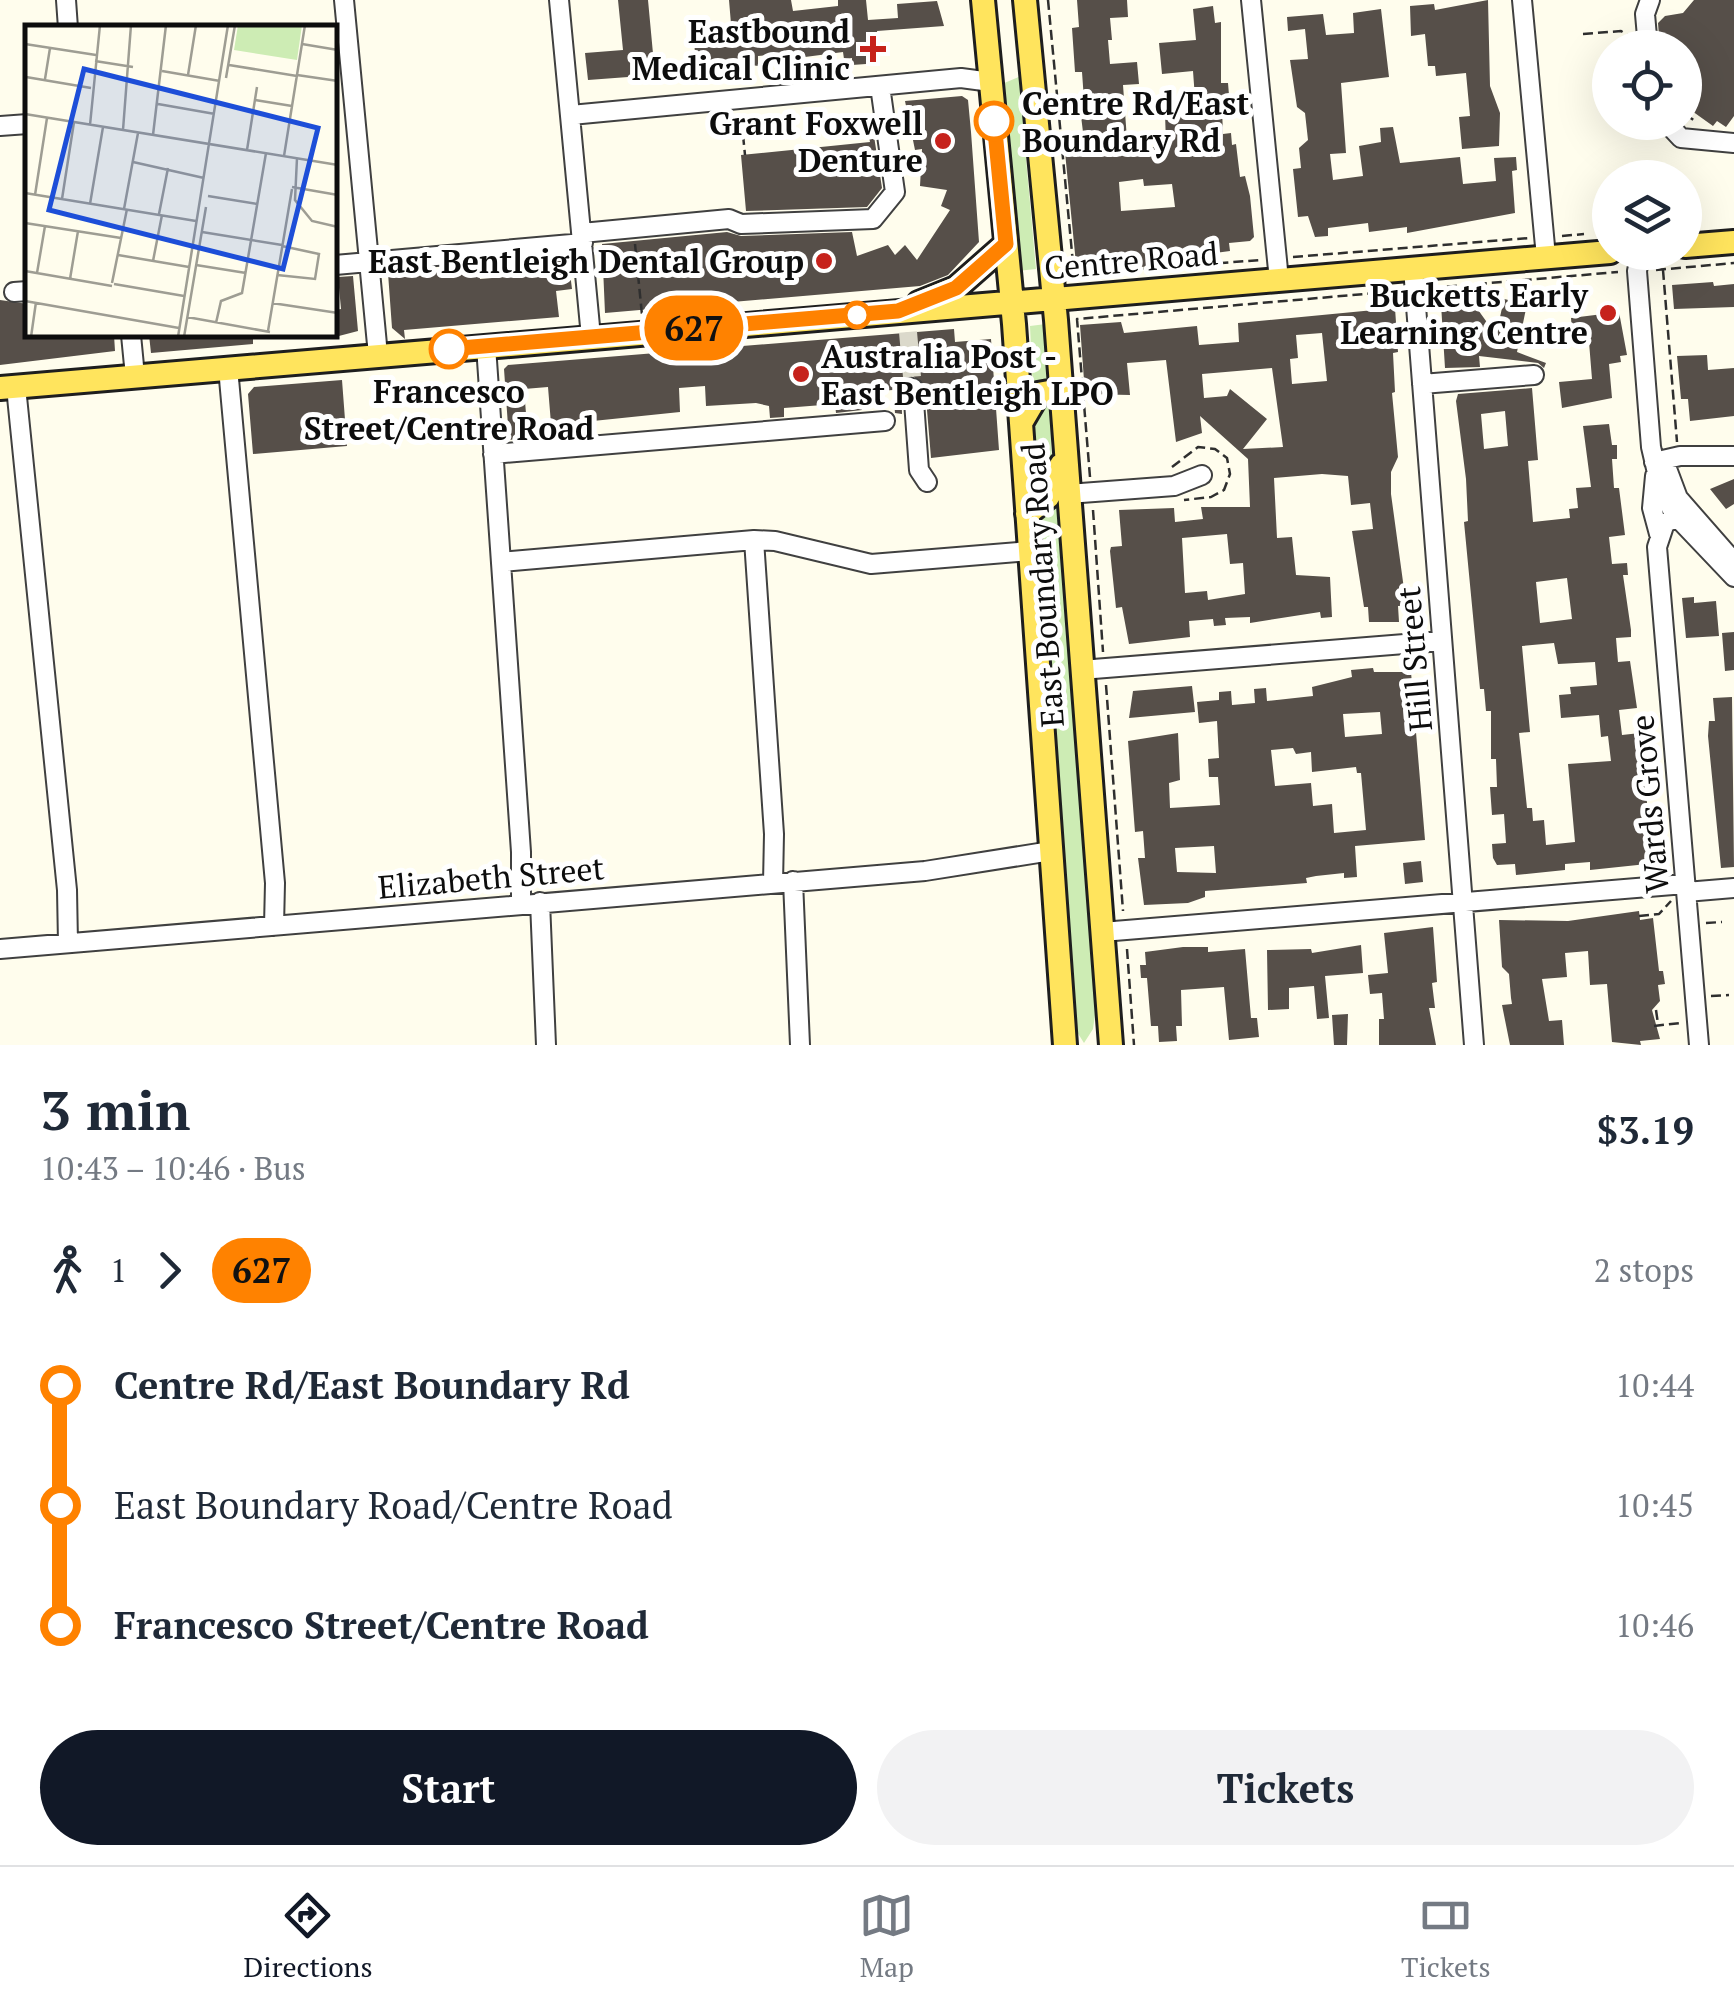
<!DOCTYPE html>
<html lang="en">
<head>
<meta charset="utf-8">
<style>
	body { margin:0; font-family:"PT Serif",serif; background:#f2f2f3; color:#1f2937; height:100vh; display:flex; flex-direction:column; font-size:38px; white-space:nowrap }
	* { box-sizing:border-box; margin:0 }
	p { font-size:32px; color:#747a83 }
	.icon { flex:none; width:55px; height:55px; fill:none; stroke:currentColor; stroke-width:2; stroke-linecap:round; stroke-linejoin:round }
	.map { position:relative; height:1045px; overflow:hidden }
	.panel { display:flex; flex-direction:column; background:#fff; flex:1 }
	.panel>* { flex:none }
	.badge { padding:0 20px; border-radius:32px; font-size:35px; line-height:65px }
	.buttons { position:absolute; left:1592px; top:30px; display:grid; gap:20px }
	.buttons a { display:grid; place-items:center; width:110px; height:110px; border-radius:50%; background:#fff; box-shadow:0 10px 40px #0002; font-size:50px }
	.map>.badge { position:absolute; translate:-50% -50%; box-shadow:0 0 0 5px #fff }
	.legs { display:flex; align-items:center; gap:15px; height:110px; padding:0 40px; font-size:32px }
	.legs p { margin-inline-start:auto }
	.overview { display:flex; align-items:center; justify-content:space-between; height:170px; padding:0 40px }
	h1 { font-size:55px; font-weight:700; line-height:75px }
	.action { display:flex; gap:20px; margin-top:auto; padding:20px 40px }
	.action a { flex:1; height:115px; border-radius:60px; background:#111827; color:#fff; font-size:40px; font-weight:700; line-height:115px; text-align:center }
	.action a+a { background:#f2f2f3; color:#1f2937 }
	ul { padding:0 40px; list-style:none }
	li { display:flex; align-items:center; gap:35px; height:120px; font-size:38px }
	li i { display:grid; place-items:center; width:15px; height:100%; margin:0 12px; background:currentColor }
	li i::after { content:''; width:25px; height:25px; margin:-12px; border:8px solid; border-radius:50%; background:#fff }
	li p { margin-inline-start:auto }
	li:first-child i { background:linear-gradient(#0000 50%,currentColor 0) }
	li:last-child i { background:linear-gradient(currentColor 50%,#0000 0) }
	.dock { display:flex; justify-content:space-around; align-items:center; height:140px; border-top:2px solid #e0e1e3; background:#fff; font-size:28px; color:#747a83 }
	.dock a { display:grid; justify-items:center; gap:5px }
	.dock .current { color:#111827 }
	.map>svg:first-child { display:block }
	.green { fill:#cdecb4 }
	.building { fill:#564f49; fill-rule:evenodd }
	.lines { fill:none; stroke-linecap:round; stroke-linejoin:round }
	.minor-tunnel { stroke:#dbd9cb; stroke-width:18; stroke-dasharray:18 9; stroke-linecap:butt }
	.minor-casing { stroke:#404040; stroke-width:22 }
	.major-casing { stroke:#1e1e1e; stroke-width:28 }
	.path { stroke:#2f2f2f; stroke-width:2.5; stroke-dasharray:10 5; stroke-linecap:butt }
	.minor { stroke:#fff; stroke-width:18 }
	.major { stroke:#ffe45d; stroke-width:22 }
	.line-1-casing { stroke:#fff; stroke-width:22 }
	.line-1 { stroke:#ff8200; stroke-width:15 }
	.poi-dot { fill:#c6221c; stroke:#fff; stroke-width:4 }
	.stop-1-dot { fill:#fff; stroke:#ff8200; stroke-width:5 }
	.labels { text-anchor:middle; dominant-baseline:central; stroke-width:10; stroke-linejoin:round; paint-order:stroke }
	.poi-label { font-size:32px; font-weight:bold; fill:#0d0d0d; stroke:#fff; text-anchor:end }
	.stop-label { font-size:32px; font-weight:bold; fill:#0d0d0d; stroke:#fff; text-anchor:start }
	.street-label { font-size:32px; fill:#0d0d0d; stroke:#fff }
	.inset-road { fill:none; stroke:#9e9d93; stroke-width:2.5 }
	.view { fill:#1d4ed8; fill-opacity:0.15; stroke:#1d4ed8; stroke-width:5 }
	.inset-edge { fill:none; stroke:#0d0d0d; stroke-width:5 }
</style>
</head>
<body>
<div class="map">
<svg width="1734" height="1045" viewBox="0 0 1734 1045">
	<rect width="100%" height="100%" fill="#fffded"/>
	<path class="green" d="M1021 76 1027 108 1026 159 1036 269 1017 271 1002 84Z
		M1046 324 1052 379 1033 391 1030 326Z
		M1050 400 1052 467 1038 497 1034 410Z
		M1060 496 1089 857 1095 1015 1093 1029 1084 1043 1072 1024 1037 519Z"/>
	<path class="building" d="M618 0H648L655 75 588 80 585 53 623 50Z
		M729 0H791L793 11 838 6V0H866L868 20 898 18 897 4 937 1 944 26 877 31 880 63 852 65V58L844 59 843 52 805 57 804 52 758 56V66L732 62 696 66 693 27 731 24Z
		M1077 0H1127L1128 17 1110 18 1112 40H1108L1110 64 1137 62 1139 84 1123 85 1128 153 1166 144 1165 113 1196 112 1193 71 1162 74 1159 43 1196 40 1193 9 1213 6 1215 23 1221 22V83H1228L1229 95H1224L1222 109 1223 134 1231 133 1232 145 1236 144 1240 177 1245 176 1250 196 1254 237 1250 241 1229 243 1230 251 1215 253 1216 259 1077 274 1065 152 1085 148 1079 100H1084L1082 72H1075L1072 28 1079 27ZM1143 179 1144 186 1172 184 1175 207 1121 211 1119 182Z
		M1488 0 1490 86 1500 113 1499 146 1462 149 1459 117 1470 116 1466 73 1436 76 1435 66H1428L1425 34 1411 36 1410 6 1434 4 1435 10Z
		M1694 0H1734V116L1726 127 1717 121 1713 126 1685 106V48H1660L1658 23 1665 16 1683 13Z
		M1381 9 1389 77 1341 83 1346 153 1330 154 1333 180 1363 176 1359 146 1381 142 1380 128 1393 127 1400 163 1460 157 1463 184 1496 181 1494 158 1516 157 1517 170 1512 171 1515 213 1407 233V227L1369 232 1368 223 1328 228V236L1315 237 1308 216 1298 217 1293 169 1301 168 1299 148 1308 140 1305 113 1297 107 1290 60 1308 59 1305 29 1288 31 1287 17 1323 14 1326 35 1354 33 1353 13Z
		M962 96 968 100 971 132 979 242 948 275 920 286 605 313 602 244 727 232 741 236 852 232 857 256 888 245 895 255 905 245 917 260 950 210 941 206 947 190 920 186 922 149 915 150 905 101Z
		M874 136 882 188 867 207 746 211 741 155 870 142 869 137Z
		M568 257 572 289 556 291 559 317 404 330 405 339 392 328 388 273 471 272 479 274 480 279 516 276 515 267 527 266 526 261Z
		M353 276 358 331 335 337V310L341 309 338 277Z
		M1713 282 1714 286 1734 284V307L1674 309 1672 285Z
		M1504 299 1527 304 1517 352 1546 363 1544 368 1538 363 1479 356 1480 367 1445 368 1441 304 1471 300 1496 335Z
		M0 300 28 304V335H114L115 351 0 365Z
		M1395 308 1398 352 1393 353 1395 392 1392 393 1398 457 1391 472V494L1404 589 1402 606H1398L1399 622H1369L1368 607H1364L1352 531 1373 529 1370 503 1351 505 1348 476 1322 474 1274 478 1277 538 1292 537 1296 575 1330 577 1332 617 1321 618 1320 612 1250 623V617L1225 618 1226 625 1214 626 1213 619 1189 621 1190 637 1129 644 1122 607 1116 608 1110 551 1111 547 1122 546 1119 510 1174 508 1175 522 1203 519 1201 507H1250L1248 459 1200 416 1202 433 1176 442 1166 360 1127 363 1130 395 1085 394 1080 325 1121 322 1124 333 1197 326 1199 345 1239 342 1238 323ZM1322 333 1327 381 1292 384 1290 359 1298 358 1296 335ZM1272 368 1283 447 1243 449 1267 419 1230 389 1227 396 1204 398 1202 374ZM1227 534 1230 564 1243 563 1245 594 1208 600 1207 591 1185 593 1182 538Z
		M1619 312 1627 355 1620 356 1621 362 1609 364 1612 398 1562 408 1559 382 1592 379 1589 342 1573 343 1571 318Z
		M954 329 955 342 991 339 999 450 931 458 925 386 913 376 901 383 902 414 895 413 893 390 860 392 862 410 836 413 835 404 797 407 784 408V417L770 418 769 406 756 403 706 406 705 386 679 388 680 412 564 424 565 435 552 436 548 387 524 389 528 438 509 440 504 369 508 365Z
		M149 335H253V344L151 353Z
		M1707 355 1708 370 1734 368V416L1690 421 1688 399H1681L1677 356Z
		M342 380 347 446 253 454 248 394 254 387Z
		M1532 388 1538 460 1528 461 1533 522 1570 518 1569 509 1578 508 1576 488 1591 487 1583 426 1609 424 1612 445H1617V459H1612L1614 488H1619L1625 535 1609 537 1612 564 1627 563 1628 575H1623L1631 630V637L1616 638 1618 662 1630 661 1637 708 1619 710 1622 735 1640 733V775L1644 774 1649 822 1647 864 1590 870V862L1565 864V870L1516 875 1515 864 1497 865 1493 858 1492 844 1506 843 1504 814 1492 815 1490 787H1497L1496 759H1491V711H1486L1484 689H1480L1464 522 1468 521 1466 479 1456 401 1458 394ZM1505 411 1508 446 1484 449 1481 414ZM1567 578 1572 619 1540 623 1536 582ZM1554 643 1558 664 1595 662 1597 685 1570 687 1571 694 1559 695 1561 718 1599 715 1601 737 1608 736 1611 761 1568 764 1575 842 1546 845 1544 820 1533 821 1532 808H1527L1519 733 1530 732 1522 646Z
		M1734 479V504L1726 509 1710 489Z
		M1694 597V603L1716 601 1719 636 1686 638 1682 598Z
		M1734 632V670L1725 671 1722 633Z
		M1373 668 1374 672H1411L1425 840 1355 846 1357 877 1344 878V873L1316 876 1306 878 1307 883 1205 891V897L1188 903 1144 905 1138 858H1145L1143 831 1135 832 1128 741 1178 733 1180 780 1169 783 1170 808 1220 805 1218 777H1209L1208 759 1219 758 1217 721 1199 723 1197 702 1219 700V692L1231 691 1232 705 1255 703 1254 689 1266 688 1267 701 1313 696 1312 687 1352 677 1351 670ZM1380 712 1382 734 1345 737 1343 714ZM1293 748 1296 754 1311 752 1312 772 1356 767 1357 773H1361L1366 830 1334 833 1332 804 1313 806 1311 783 1275 786 1271 750ZM1214 846 1216 873 1177 872 1175 848Z
		M1192 686 1195 712 1129 718 1133 691Z
		M1732 697 1734 867 1721 868 1708 736 1709 721H1715L1713 698Z
		M1421 861 1423 882 1405 884 1403 863Z
		M1639 911 1640 920 1653 918 1659 971H1663L1665 984 1658 985 1660 1001 1652 1010 1660 1039 1640 1041 1641 1045 1612 1042 1607 984 1590 985 1588 951 1565 953 1567 977 1542 979 1549 1021 1562 1020 1564 1045H1510L1502 1005 1512 1004 1511 998 1509 974 1502 967 1499 920 1568 921Z
		M1433 927 1437 982 1432 983 1435 1008H1429L1436 1045H1379V1019H1384L1382 993 1370 994 1368 975 1388 973 1384 933Z
		M1361 945 1363 973 1325 976 1329 1018 1317 1019 1314 986 1289 988V1009L1268 1010 1267 950 1311 949 1312 953Z
		M1183 947H1208V952L1245 949 1251 1018H1257L1259 1037 1229 1040 1224 987 1181 990 1182 1026H1176L1177 1041 1159 1042 1158 1026H1151L1147 978H1141L1140 965H1146L1145 952Z
		M1348 1014 1347 1045H1334L1332 1015Z"/>
	<g class="lines">
		<path class="minor-tunnel" d="M908 332 913 388"/>
		<defs>
			<path id="minor" d="M66 0 68 28
				M344 0 378 355
				M559 0 591 337
				M1251 0 1279 280
				M1522 0 1546 257
				M1648 48 1645 14 1650 0
				M571 115 961 78 991 82
				M1666 122 1681 138 1734 143
				M0 126 28 124
				M582 233 729 219 741 224 873 219 895 192 880 86
				M1641 252 1637 271 1651 447 1661 490 1675 515 1734 577
				M335 265 583 243
				M1413 268 1474 1045
				M14 292 28 291
				M131 335 135 376
				M486 346 521 852V904
				M228 368 275 883 274 926
				M1422 384 1534 375
				M16 387 67 890 68 943
				M913 388 919 470 927 482
				M493 454 885 421
				M1654 462 1680 456H1734
				M1666 466 1678 498 1734 562
				M1655 476 1652 508 1659 534
				M1068 494 1174 486 1202 475
				M1689 512 1665 523 1657 547 1699 1045
				M754 540 774 834 773 883
				M501 562 754 540 775 541 871 564 1030 551
				M1081 670 1442 641
				M793 881 800 1045
				M1686 892 1734 888
				M540 902 546 1045
				M1102 932 1685 884
				M0 949 925 871 1051 851"/>
			<path id="major" d="M983 0 1014 324 1065 1045
				M1025 0 1056 320 1111 1045
				M1685 246 1734 242
				M919 303 956 288 1006 244
				M0 388 1610 252
				M1021 423 1038 394 1060 390
				M1027 514 1048 497 1061 465"/>
		</defs>
		<use href="#minor" class="minor-casing"/>
		<use href="#major" class="major-casing"/>
		<path class="path" d="M1048 0 1074 274 1260 260
			M1583 34 1621 31 1632 38
			M1685 114 1695 121
			M1625 131 1650 127
			M743 135 745 155
			M1562 236 1584 234
			M635 244 642 315
			M1293 257 1529 238
			M1656 270 1734 263
			M1663 270 1677 442
			M1432 288 1618 272
			M1172 467 1198 447 1215 449 1227 458 1230 474 1224 490 1211 497 1184 500
			M1090 477 1077 319 1399 291
			M1093 510 1103 652
			M1106 685 1123 911
			M1639 916 1659 914 1671 901
			M1706 923 1722 922
			M1127 949 1134 1045
			M1711 996 1729 995
			M1656 1010 1658 1024
			M1654 1026 1680 1023"/>
		<use href="#minor" class="minor"/>
		<use href="#major" class="major"/>
	</g>
	<g class="lines">
		<defs>
			<path id="line-1" d="M449 349 898 311 956 288 1006 244 994 121"/>
		</defs>
		<use href="#line-1" class="line-1-casing"/>
		<use href="#line-1" class="line-1"/>
	</g>
	<g class="poi-dot">
		<path d="M868 34h10v10h10v10h-10v10h-10v-10h-10v-10h10z"/>
		<circle cx="943" cy="141" r="10"/>
		<circle cx="824" cy="261" r="10"/>
		<circle cx="1608" cy="313" r="10"/>
		<circle cx="801" cy="374" r="10"/>
	</g>
	<g class="stop-1-dot">
		<circle cx="994" cy="121" r="18"/>
		<circle cx="857" cy="315" r="12"/>
		<circle cx="449" cy="349" r="18"/>
	</g>
	<g class="labels">
		<g class="poi-label">
			<text x="850" y="31">Eastbound<tspan x="850" dy="37">Medical Clinic</tspan></text>
			<text x="923" y="123">Grant Foxwell<tspan x="923" dy="37">Denture</tspan></text>
			<text x="804" y="261">East Bentleigh Dental Group</text>
			<text x="1588" y="295">Bucketts Early<tspan x="1588" dy="37">Learning Centre</tspan></text>
			<text x="821" y="356" text-anchor="start">Australia Post -<tspan x="821" dy="37">East Bentleigh LPO</tspan></text>
		</g>
		<g class="stop-label">
			<text x="1022" y="103">Centre Rd/East<tspan x="1022" dy="37">Boundary Rd</tspan></text>
			<text x="449" y="391" text-anchor="middle">Francesco<tspan x="449" dy="37">Street/Centre Road</tspan></text>
		</g>
		<g class="street-label">
			<text transform="translate(1131 260) rotate(-5)">Centre Road</text>
			<text transform="translate(1042 585) rotate(-94)">East Boundary Road</text>
			<text transform="translate(1414 659) rotate(-95)">Hill Street</text>
			<text transform="translate(1649 804) rotate(-95)">Wards Grove</text>
			<text transform="translate(491 877) rotate(-5)">Elizabeth Street</text>
		</g>
	</g>
	<g transform="translate(25 25)">
		<rect width="312" height="312" fill="#fffded"/>
		<path d="M213 0H277L272 35 209 25Z" fill="#cdecb4"/>
		<path class="inset-road" d="M0 19 71 30M277 19 313 25M70 36 108 42M204 40 272 51M137 46 195 56M163 50 171 0M272 50 313 56M1 52 66 63M201 53 210 0M20 54 25 23M230 75 267 81M133 79 190 89M0 89 313 140M65 100 75 0M98 105 106 0M128 110 141 0M222 125 232 62M259 131 280 0M272 133 270 175 287 196 313 202M108 137 179 153M267 162 313 170M0 168 171 196M10 170 22 93M183 171 232 179M37 174 49 97M65 179 78 102M99 184 113 108M134 189 143 143M0 198 96 213M177 207 257 220M93 230 164 242M128 236 137 190M171 240 221 248M0 246 87 261M12 248 20 201M252 250 290 254 294 229 257 221M45 254 53 206M87 258 102 184M89 259 159 271M0 276 154 303M247 278 313 288M162 292 245 307M191 298 196 276 217 268 241 128M243 306 267 164M6 312 11 277M153 312 203 0M159 312 181 182"/>
		<path class="view" d="M59 44 293 103 258 244 24 185Z"/>
		<rect width="312" height="312" class="inset-edge"/>
	</g>
</svg>
<div class="buttons">
<a><svg class="icon" aria-label="locate" viewBox="0 0 24 24"><circle cx="12" cy="12" r="6"/><path d="M12 2v4M12 18v4M2 12h4M18 12h4"/></svg></a>
<a><svg class="icon" aria-label="layers" viewBox="0 0 24 24"><path d="M12 4l9 5-9 5-9-5zM3 14l9 5 9-5"/></svg></a>
</div>
<b class="badge" style="left:694px;top:328px;background:#ff8200;color:#111">627</b>
</div>
<section class="panel">
<div class="overview"><div><h1>3 min</h1><p>10:43 – 10:46 · Bus</p></div><b>$3.19</b></div>
<div class="legs"><svg class="icon" aria-label="walk" viewBox="0 0 24 24"><circle cx="13" cy="4" r="2"/><path d="M13 8l-2 6 4 7M11 14l-3 7M7 12l3-4h3l4 4"/></svg>1<svg class="icon" aria-label="forward" viewBox="0 0 24 24"><path d="M9 5l7 7-7 7"/></svg><b class="badge" style="background:#ff8200;color:#111">627</b><p>2 stops</p></div>
<ul>
<li><i style="color:#ff8200"></i><b>Centre Rd/East Boundary Rd</b><p>10:44</p></li>
<li><i style="color:#ff8200"></i><span>East Boundary Road/Centre Road</span><p>10:45</p></li>
<li><i style="color:#ff8200"></i><b>Francesco Street/Centre Road</b><p>10:46</p></li>
</ul>
<div class="action"><a>Start</a><a>Tickets</a></div>
</section>
<nav class="dock">
<a class="current"><svg class="icon" aria-label="directions" viewBox="0 0 24 24"><path d="M12 3l9 9-9 9-9-9zM9 14v-3h6M13 9l2 2-2 2"/></svg>Directions</a>
<a><svg class="icon" aria-label="map" viewBox="0 0 24 24"><path d="M3 6l6-2 6 2 6-2v14l-6 2-6-2-6 2zM9 4v14M15 6v14"/></svg>Map</a>
<a><svg class="icon" aria-label="tickets" viewBox="0 0 24 24"><path d="M3 7h18v10H3zM15 7v10"/></svg>Tickets</a>
</nav>
</body>
</html>
